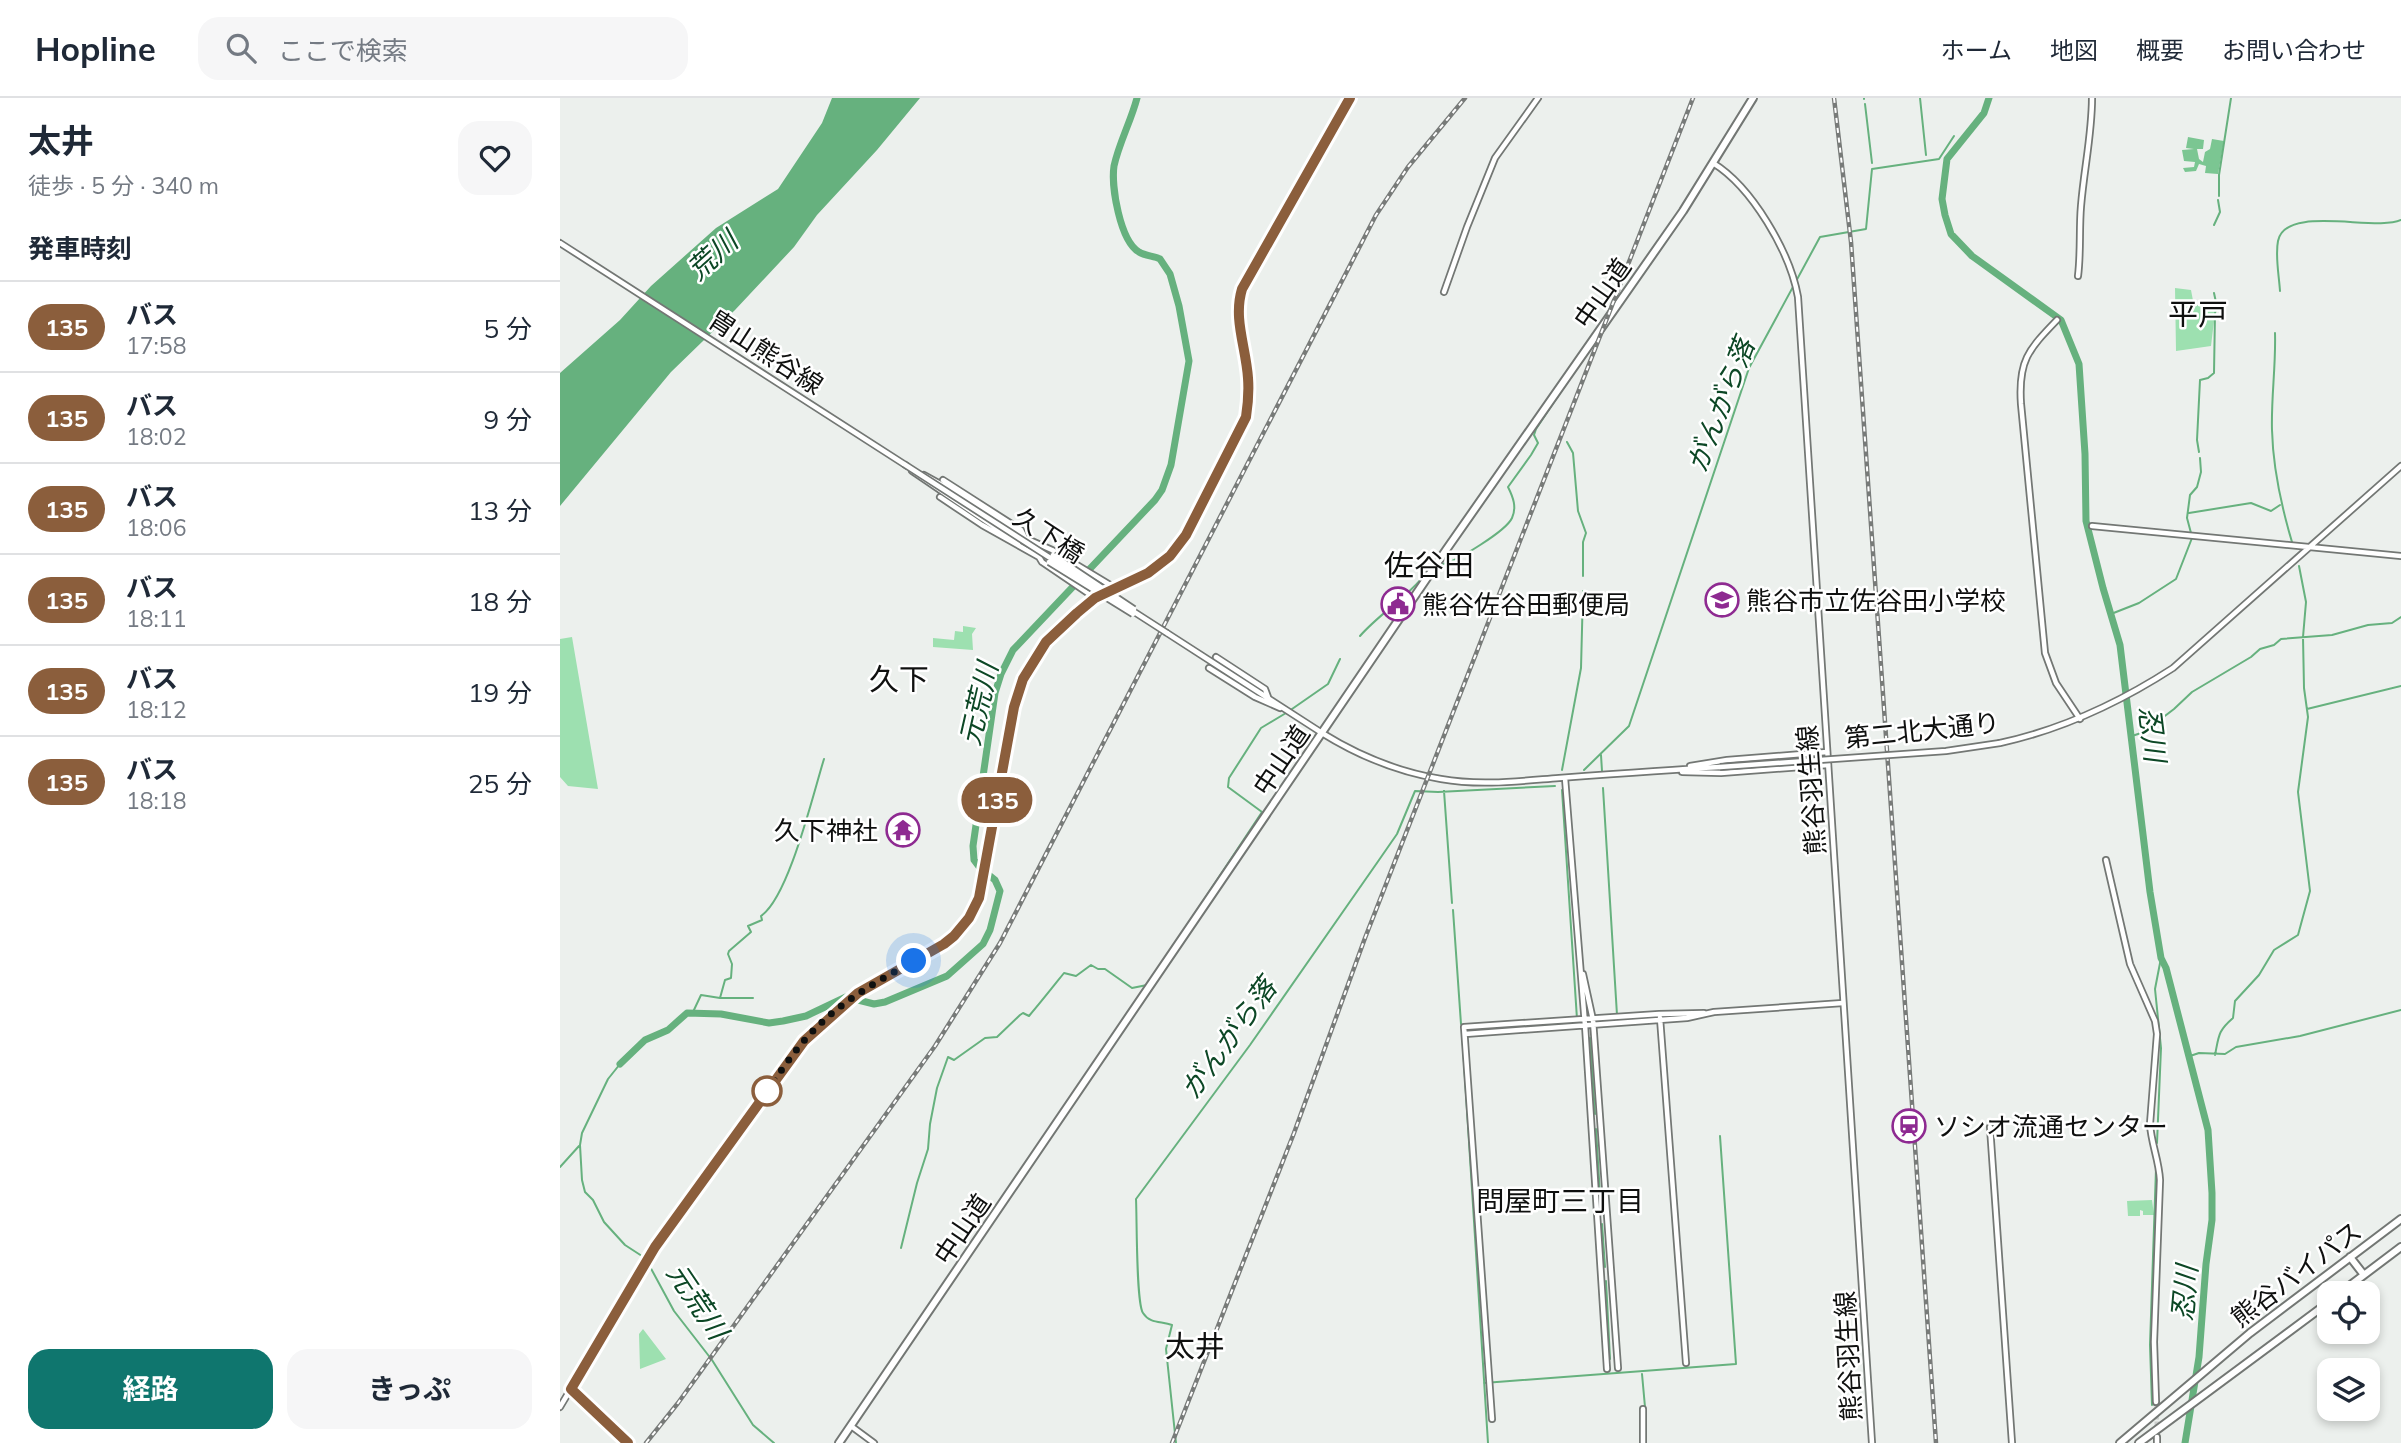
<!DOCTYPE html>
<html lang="ja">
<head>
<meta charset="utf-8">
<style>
	body { margin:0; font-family:Mulish,"Noto Sans JP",sans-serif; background:#f6f6f7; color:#1f2937; height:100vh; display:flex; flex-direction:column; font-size:26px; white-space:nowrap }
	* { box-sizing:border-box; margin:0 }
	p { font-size:23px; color:#747a83 }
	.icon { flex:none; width:38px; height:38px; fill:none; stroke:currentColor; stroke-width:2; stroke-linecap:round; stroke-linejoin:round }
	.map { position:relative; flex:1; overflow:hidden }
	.details { display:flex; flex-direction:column; background:#fff; width:560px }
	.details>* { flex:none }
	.badge { padding:0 14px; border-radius:23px; font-size:24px; line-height:46px }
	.controls { position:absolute; left:1757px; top:1183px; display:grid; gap:14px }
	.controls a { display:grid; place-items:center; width:63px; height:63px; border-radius:14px; background:#fff; box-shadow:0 4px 10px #0003; font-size:35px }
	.you { position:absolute; width:35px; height:35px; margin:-18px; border:5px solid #fff; border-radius:50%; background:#1a73e8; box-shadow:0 0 0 10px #1a73e833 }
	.map>.badge { position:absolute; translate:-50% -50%; box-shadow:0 0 0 4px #fff }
	h2 { padding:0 28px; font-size:26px; line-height:63px }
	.round { display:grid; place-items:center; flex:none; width:74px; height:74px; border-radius:21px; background:#f6f6f7 }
	.head { display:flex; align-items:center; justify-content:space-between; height:119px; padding:0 28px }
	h1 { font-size:33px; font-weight:700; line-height:52px }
	.action { display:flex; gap:14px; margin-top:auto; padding:14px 28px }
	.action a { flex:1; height:80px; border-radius:21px; background:#0f766e; color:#fff; font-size:28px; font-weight:700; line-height:80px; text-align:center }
	.action a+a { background:#f6f6f7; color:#1f2937 }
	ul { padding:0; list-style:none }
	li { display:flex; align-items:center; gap:21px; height:91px; padding:0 28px; border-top:2px solid #e0e1e3 }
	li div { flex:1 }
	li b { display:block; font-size:26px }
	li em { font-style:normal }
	li .badge { min-width:77px; font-weight:700; text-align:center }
	header { display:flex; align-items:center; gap:42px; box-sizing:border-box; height:98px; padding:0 35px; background:#fff; border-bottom:2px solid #e0e1e3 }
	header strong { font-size:33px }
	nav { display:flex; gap:38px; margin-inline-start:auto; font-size:24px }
	.search { width:490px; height:63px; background:#f6f6f7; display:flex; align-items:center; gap:18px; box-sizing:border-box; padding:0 24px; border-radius:21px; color:#747a83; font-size:26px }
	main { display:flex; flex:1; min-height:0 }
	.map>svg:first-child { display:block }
	.green { fill:#9de0b0 }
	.forest { fill:#7bc692 }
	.water { fill:#66b17e }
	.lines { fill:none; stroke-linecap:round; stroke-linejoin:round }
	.stream { stroke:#66b17e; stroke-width:2 }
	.river { stroke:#66b17e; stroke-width:7 }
	.tertiary-tunnel { stroke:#cbcecc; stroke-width:4.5; stroke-dasharray:4.5 2; stroke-linecap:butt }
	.tertiary-casing { stroke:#737774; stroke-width:8 }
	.secondary-casing { stroke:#737774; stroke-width:8 }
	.trunk-casing { stroke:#737774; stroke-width:10 }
	.tertiary { stroke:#fff; stroke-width:4.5 }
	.secondary { stroke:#fff; stroke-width:4.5 }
	.trunk { stroke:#fff; stroke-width:6 }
	.rail-casing { stroke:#787b79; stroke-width:4.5 }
	.rail { stroke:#fff; stroke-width:2; stroke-dasharray:5; stroke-linecap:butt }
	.tertiary-bridge-casing { stroke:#737774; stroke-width:8; stroke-linecap:butt }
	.secondary-bridge-casing { stroke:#737774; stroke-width:8; stroke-linecap:butt }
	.tertiary-bridge { stroke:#fff; stroke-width:4.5 }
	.secondary-bridge { stroke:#fff; stroke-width:4.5 }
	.line-casing { stroke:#fff; stroke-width:16 }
	.line { stroke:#8b5e3c; stroke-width:10 }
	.walk { stroke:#0f100f; stroke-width:7; stroke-dasharray:0 12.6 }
	.stop-dot { fill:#fff; stroke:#8b5e3c; stroke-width:3.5 }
	.labels { text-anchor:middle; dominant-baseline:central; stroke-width:5; stroke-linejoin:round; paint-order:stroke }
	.street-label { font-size:26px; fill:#0f100f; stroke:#fff }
	.poi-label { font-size:26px; fill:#0f100f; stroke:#fff; text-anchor:start }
	.water-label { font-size:28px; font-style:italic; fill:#0c4725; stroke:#fff }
	.neighbourhood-label { font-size:28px; fill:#0f100f; stroke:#fff }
	.quarter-label { font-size:30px; fill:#0f100f; stroke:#fff }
</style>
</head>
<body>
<header>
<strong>Hopline</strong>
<div class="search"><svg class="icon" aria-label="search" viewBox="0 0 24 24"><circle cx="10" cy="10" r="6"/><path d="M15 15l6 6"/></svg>ここで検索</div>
<nav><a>ホーム</a><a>地図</a><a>概要</a><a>お問い合わせ</a></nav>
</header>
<main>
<section class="details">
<div class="head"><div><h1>太井</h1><p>徒歩 · 5 分 · 340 m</p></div><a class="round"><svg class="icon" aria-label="heart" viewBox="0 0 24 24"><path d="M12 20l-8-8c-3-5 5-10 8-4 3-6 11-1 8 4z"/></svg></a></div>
<h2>発車時刻</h2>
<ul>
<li><span class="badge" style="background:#8b5e3c;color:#fff">135</span><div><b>バス</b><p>17:58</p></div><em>5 分</em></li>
<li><span class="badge" style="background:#8b5e3c;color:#fff">135</span><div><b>バス</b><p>18:02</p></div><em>9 分</em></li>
<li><span class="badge" style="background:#8b5e3c;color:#fff">135</span><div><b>バス</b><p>18:06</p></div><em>13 分</em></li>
<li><span class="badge" style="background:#8b5e3c;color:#fff">135</span><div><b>バス</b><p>18:11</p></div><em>18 分</em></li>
<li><span class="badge" style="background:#8b5e3c;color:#fff">135</span><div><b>バス</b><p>18:12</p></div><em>19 分</em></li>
<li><span class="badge" style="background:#8b5e3c;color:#fff">135</span><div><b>バス</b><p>18:18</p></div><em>25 分</em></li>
</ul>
<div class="action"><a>経路</a><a>きっぷ</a></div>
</section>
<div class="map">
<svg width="1841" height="1345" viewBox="0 0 1841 1345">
	<rect width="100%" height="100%" fill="#ecf0ed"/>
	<path class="green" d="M1615 190 1631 192 1634 208 1653 203 1656 206 1651 248 1616 253Z
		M403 528 416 530 412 536 413 552 373 549V540L394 542 395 533 403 534Z
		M12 539 38 691 8 688 0 679V541Z
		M1592 1102 1594 1117H1583V1113L1580 1112V1118H1568L1567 1103Z
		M83 1231 106 1261 80 1271 79 1236Z"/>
	<path class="forest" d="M1628 39 1644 42 1643 51H1637L1639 61 1643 64 1645 54 1650 51 1652 41 1664 43 1658 76 1645 75 1646 68 1639 66 1636 73 1625 74 1623 70 1634 69 1635 64 1624 63 1622 52 1634 51 1626 50Z"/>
	<path class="water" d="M272 0H360L317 52 257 117 234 149 175 212 111 274 0 408V275L60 222 91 188 156 130 218 91 262 25Z"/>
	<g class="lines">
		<path class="stream" d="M1304 0V1
			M1360 0 1366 57
			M1305 6 1312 65
			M1400 42V43
			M1659 98V77L1671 0
			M1654 127 1660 114 1658 102
			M1720 193C1719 177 1715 158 1718 143 1725 106 1816 134 1841 122
			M1715 235C1716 268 1711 300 1712 332 1713 371 1721 407 1732 444
			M1007 344 1013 355 1018 413 1026 435 1023 444V478
			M1639 354 1637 342 1640 282 1648 280 1654 275 1655 215 1657 209 1654 195
			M1629 415 1691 405 1711 413 1720 407
			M1631 435 1627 420 1630 397 1637 389 1641 374 1640 360
			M883 466C897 463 946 433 952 420 957 409 953 399 948 389L971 357 978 345 974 337 976 331 1010 280
			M1551 516 1579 505 1616 481 1632 440
			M800 538C821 514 850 498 869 471
			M732 611 768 586 780 561
			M1747 611 1841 588
			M1572 638 1584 634 1614 611 1632 594 1691 559 1700 551 1714 547 1721 541 1772 537 1808 527 1832 525 1841 519
			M1041 657 1042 673
			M1002 672 1021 570 1023 493
			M1024 672 1069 628 1189 270 1260 139 1306 131 1312 71 1379 61 1394 38
			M1043 690 1057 917
			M1002 692 1017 921
			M884 693 892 805
			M893 812 901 926
			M602 865 702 714 668 689 669 680 701 630 726 615
			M160 900H193
			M133 914 141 897 160 900 165 882 171 880 172 866 168 856 169 853 191 834 188 828 202 822 201 818C229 799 253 696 264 661
			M902 933 928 1345
			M1030 940 1035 1016
			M1655 957C1659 937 1658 933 1673 920L1675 903 1699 877 1714 852 1738 837 1750 793 1738 694 1748 619 1744 590 1743 539 1746 504 1739 468
			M1630 958 1639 955 1665 956 1676 949 1740 938 1841 912
			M60 966 48 981 22 1035 20 1047 22 1082 25 1094 33 1102 44 1124 65 1147 85 1160
			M1036 1031 1041 1114
			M1597 1045 1601 950 1595 891 1601 860
			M0 1069 19 1048
			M1042 1126 1045 1169
			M341 1150 357 1085 368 1051 370 1026 377 990 388 959 394 962 425 940 437 939 460 917 463 915 469 918C481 904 492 890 504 875L516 878 531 867 538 871H545L572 890 587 887
			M88 1165 114 1213 152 1262 193 1327 214 1345
			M1046 1183 1050 1261
			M1082 1276 1085 1309
			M924 1285 1176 1266 1160 1038
			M1592 1307 1590 1247 1596 1071
			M1085 1318V1345
			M616 1345 606 1251 612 1227C601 1223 590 1226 583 1215 576 1205 577 1119 576 1101L690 947 819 762 837 736 855 693 878 694 995 688"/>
		<path class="river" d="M1429 0 1424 15 1387 61 1382 101 1385 117 1391 136 1412 158 1501 222 1519 266 1525 356 1526 423 1543 490 1560 547 1590 794 1601 860 1606 870 1648 1032 1652 1095V1122L1646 1166 1639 1259 1625 1345
			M60 966 85 942 108 932 127 915 161 916 209 925 223 923 246 918 286 899 314 906 325 904 387 878 423 846 430 832 440 793 435 782 420 770 414 762 413 748 435 595 441 576 453 552 595 402 602 392 611 367 629 263 619 208 610 176 600 161C594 158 585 158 579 154 560 143 551 88 554 68 559 45 571 23 577 0"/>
		<path class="tertiary-tunnel" d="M1596 1304 1597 1331"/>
		<defs>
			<path id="tertiary" d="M1518 178C1521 154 1519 131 1521 108 1524 71 1532 36 1532 0
				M884 194 907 129 935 60 978 0
				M1497 222C1468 252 1458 263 1461 306L1485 555 1496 585 1520 621
				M1532 428 1841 458
				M762 635C799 658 838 674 881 681 920 688 960 683 999 680 1053 676 1107 672 1160 669
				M1440 645C1504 631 1559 605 1613 570L1841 368
				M1130 668 1167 662 1267 654
				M1122 674 1161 675 1268 667
				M1005 680 1025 927 1047 1271
				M1546 762 1570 866 1595 923 1597 936 1590 1026C1591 1045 1599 1062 1600 1082L1594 1244 1596 1304
				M1023 876 1033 922 1058 1270
				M1100 920 1126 1265
				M905 936 1127 920 1154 914 1283 905
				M1430 1029 1452 1345
				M11 1291 68 1345
				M0 1309 95 1149 244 943 299 894 384 846 403 828 419 800 454 609 463 581 486 544 517 515 535 500 588 475 610 458 626 437 686 319C695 274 669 230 682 191L790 0
				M932 1321 904 929 1099 916 1144 915
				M291 1328 314 1345
				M1083 1345V1311
				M1597 1345V1339"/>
			<path id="secondary" d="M1153 65C1192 89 1230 154 1238 199L1312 1345
				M0 145 347 368
				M352 373 458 445
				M364 377 393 393 465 440 492 452 555 490
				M383 382 461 432 464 438
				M380 399 422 427 479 459 482 464 535 500
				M607 535 762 635
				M656 559 705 591 708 599
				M649 570 695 599 720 610"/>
			<path id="trunk" d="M1790 1159 1804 1177
				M1780 1195 1841 1149
				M279 1345 886 452 1123 113 1193 0
				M1560 1345 1690 1235 1841 1121
				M1579 1345 1769 1204"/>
		</defs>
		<use href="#tertiary" class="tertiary-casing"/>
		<use href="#secondary" class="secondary-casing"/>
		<use href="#trunk" class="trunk-casing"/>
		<use href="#tertiary" class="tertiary"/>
		<use href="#secondary" class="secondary"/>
		<use href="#trunk" class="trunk"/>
		<defs>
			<path id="rail" d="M1274 0 1291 144 1376 1345
				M86 1345 118 1305 375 948 440 845 816 117 848 69 905 0
				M612 1345 734 1035 805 840 1133 0"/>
		</defs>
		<use href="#rail" class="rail-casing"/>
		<use href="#rail" class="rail"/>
		<defs>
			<path id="tertiary-bridge" d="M1160 669 1386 653 1440 645"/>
			<path id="secondary-bridge" d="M344 366 607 535
				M493 457 574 511
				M489 464 573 516"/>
		</defs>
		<use href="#tertiary-bridge" class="tertiary-bridge-casing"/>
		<use href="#secondary-bridge" class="secondary-bridge-casing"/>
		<use href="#tertiary-bridge" class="tertiary-bridge"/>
		<use href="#secondary-bridge" class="secondary-bridge"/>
	</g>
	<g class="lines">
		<defs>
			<path id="line" d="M68 1345 11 1291 95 1149 244 943 298 895 384 846 394 838 409 820 419 800 454 609 463 581 486 544 517 515 535 500 588 475 610 458 626 437 686 319C688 306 689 293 688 280 686 249 673 221 682 191L790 0"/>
		</defs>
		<use href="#line" class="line-casing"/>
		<use href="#line" class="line"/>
		<path class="walk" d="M207 993C219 976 230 959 243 944 273 908 314 885 354 863"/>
	</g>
	<defs>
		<symbol id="school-ring" viewBox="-11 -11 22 22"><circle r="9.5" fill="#fff" stroke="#8e2a91" stroke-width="1.5"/><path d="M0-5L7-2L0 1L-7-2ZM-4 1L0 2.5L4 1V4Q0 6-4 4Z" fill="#8e2a91"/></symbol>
		<symbol id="civic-ring" viewBox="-11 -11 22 22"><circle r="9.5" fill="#fff" stroke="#8e2a91" stroke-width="1.5"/><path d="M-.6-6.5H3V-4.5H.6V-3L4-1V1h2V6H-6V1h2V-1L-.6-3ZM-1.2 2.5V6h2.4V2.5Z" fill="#8e2a91"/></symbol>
		<symbol id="temple-ring" viewBox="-11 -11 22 22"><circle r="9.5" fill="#fff" stroke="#8e2a91" stroke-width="1.5"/><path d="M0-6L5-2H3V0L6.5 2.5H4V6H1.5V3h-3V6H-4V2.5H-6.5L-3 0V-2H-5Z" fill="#8e2a91"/></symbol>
		<symbol id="station-ring" viewBox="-11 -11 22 22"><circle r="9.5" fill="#fff" stroke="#8e2a91" stroke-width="1.5"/><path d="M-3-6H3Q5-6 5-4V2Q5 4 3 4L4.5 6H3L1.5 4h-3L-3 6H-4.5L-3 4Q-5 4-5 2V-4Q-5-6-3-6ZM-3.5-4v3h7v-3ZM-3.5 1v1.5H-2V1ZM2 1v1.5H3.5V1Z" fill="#8e2a91"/></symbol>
	</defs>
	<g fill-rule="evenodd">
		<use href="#school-ring" x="1143" y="483" width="38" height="38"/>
		<use href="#civic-ring" x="819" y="487" width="38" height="38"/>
		<use href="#temple-ring" x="324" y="713" width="38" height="38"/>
		<use href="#station-ring" x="1330" y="1009" width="38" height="38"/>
	</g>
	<circle class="stop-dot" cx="207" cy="993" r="14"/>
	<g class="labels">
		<g class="street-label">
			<text transform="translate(1042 195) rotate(-55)">中山道</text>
			<text transform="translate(206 254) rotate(33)">胄山熊谷線</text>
			<text transform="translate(489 437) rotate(33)">久下橋</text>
			<text transform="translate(1362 632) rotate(-6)">第二北大通り</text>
			<text transform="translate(721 662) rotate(-56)">中山道</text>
			<text transform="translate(1251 692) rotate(-94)">熊谷羽生線</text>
			<text transform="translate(402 1131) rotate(-56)">中山道</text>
			<text transform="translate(1736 1176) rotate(-37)">熊谷バイパス</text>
			<text transform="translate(1288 1258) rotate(-93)">熊谷羽生線</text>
		</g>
		<g class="poi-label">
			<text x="1186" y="502">熊谷市立佐谷田小学校</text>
			<text x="862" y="506">熊谷佐谷田郵便局</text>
			<text x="318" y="732" text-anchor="end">久下神社</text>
			<text x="1374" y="1028">ソシオ流通センター</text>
		</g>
		<g class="water-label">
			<text transform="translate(152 157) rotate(-42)">荒川</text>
			<text transform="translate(1160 307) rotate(-69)">がんがら落</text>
			<text transform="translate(418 606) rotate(-77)">元荒川</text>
			<text transform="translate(1593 636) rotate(83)">忍川</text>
			<text transform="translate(668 940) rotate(-54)">がんがら落</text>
			<text transform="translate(1624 1195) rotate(-85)">忍川</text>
			<text transform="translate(138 1203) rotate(56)">元荒川</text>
		</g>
		<g class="neighbourhood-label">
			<text x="1000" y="1102">問屋町三丁目</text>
		</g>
		<g class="quarter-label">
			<text x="1638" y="216">平戸</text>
			<text x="869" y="467">佐谷田</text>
			<text x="339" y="581">久下</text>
			<text x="635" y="1248">太井</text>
		</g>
	</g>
</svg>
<div class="controls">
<a><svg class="icon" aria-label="locate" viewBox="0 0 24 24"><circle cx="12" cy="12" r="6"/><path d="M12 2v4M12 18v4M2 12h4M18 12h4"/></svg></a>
<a><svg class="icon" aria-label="layers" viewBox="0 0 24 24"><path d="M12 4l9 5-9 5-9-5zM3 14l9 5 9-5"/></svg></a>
</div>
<div class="you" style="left:354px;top:863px"></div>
<b class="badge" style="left:437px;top:702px;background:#8b5e3c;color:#fff">135</b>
</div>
</main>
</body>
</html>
